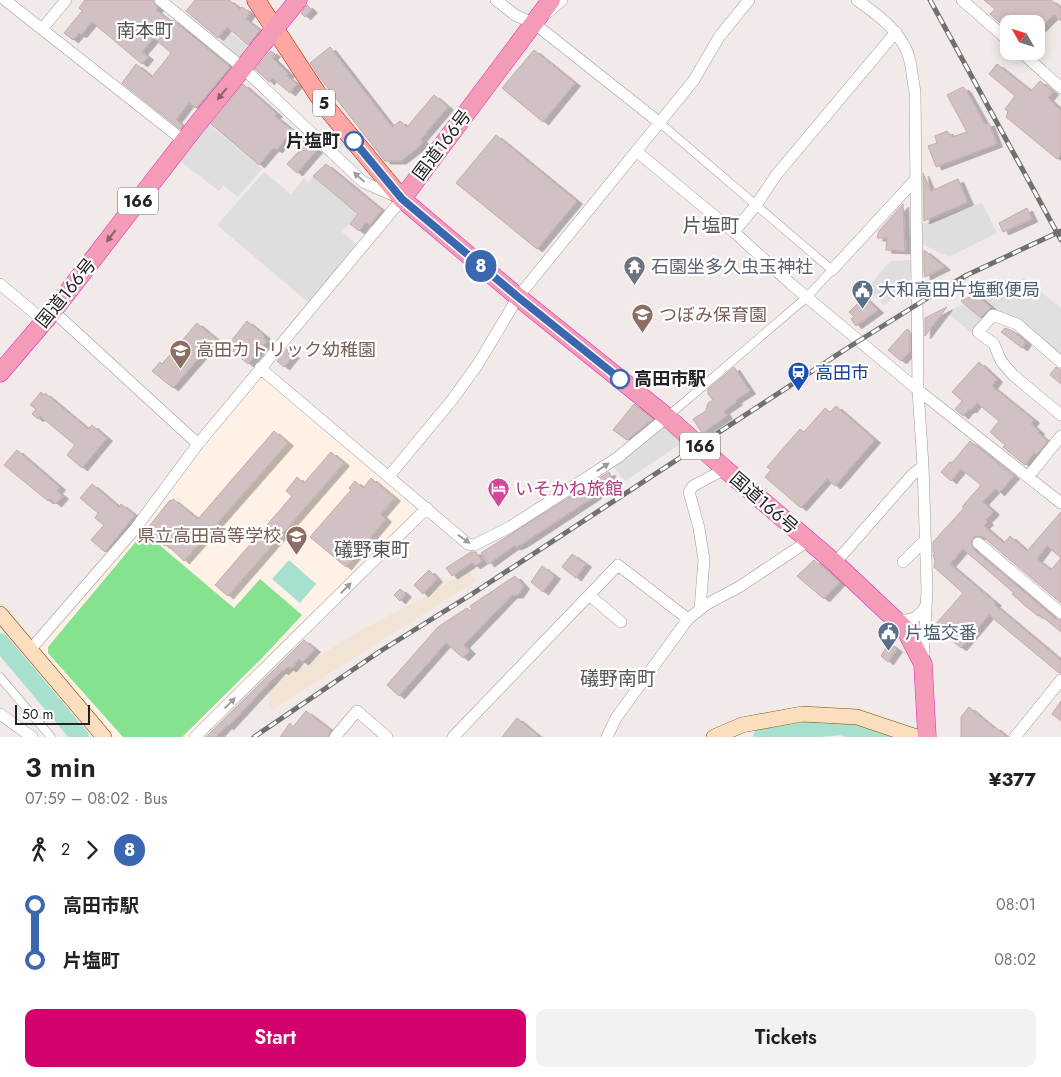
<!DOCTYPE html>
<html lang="en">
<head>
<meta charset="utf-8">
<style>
	body { margin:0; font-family:Jost,"Noto Sans JP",sans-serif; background:#f2f2f2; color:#222; height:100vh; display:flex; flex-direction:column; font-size:19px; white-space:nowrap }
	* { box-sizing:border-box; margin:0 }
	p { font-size:16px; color:#767676 }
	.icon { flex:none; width:28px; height:28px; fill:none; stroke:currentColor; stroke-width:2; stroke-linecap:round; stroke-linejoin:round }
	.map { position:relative; height:737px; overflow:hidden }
	.details { display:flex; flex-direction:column; background:#fff; flex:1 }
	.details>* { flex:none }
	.badge { padding:0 10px; border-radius:16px; font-size:18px; line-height:32px }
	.needle { width:32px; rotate:309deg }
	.fabs { position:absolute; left:1000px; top:15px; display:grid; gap:10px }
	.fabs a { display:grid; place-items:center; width:45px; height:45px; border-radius:10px; background:#fff; box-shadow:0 2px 12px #0003; font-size:25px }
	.scale { position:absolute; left:15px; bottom:12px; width:75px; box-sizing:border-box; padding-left:5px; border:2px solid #222; border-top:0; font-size:14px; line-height:18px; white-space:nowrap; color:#222; -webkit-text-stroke:4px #fff; paint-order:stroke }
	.map>.badge { position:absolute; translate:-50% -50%; box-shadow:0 0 0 2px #fff }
	.legs { display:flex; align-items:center; gap:8px; height:55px; padding:0 25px; font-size:16px }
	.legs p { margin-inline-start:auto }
	.summary { display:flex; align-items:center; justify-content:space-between; height:85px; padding:0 25px }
	h1 { font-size:28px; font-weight:600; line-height:38px }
	.button { display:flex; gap:10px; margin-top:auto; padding:10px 25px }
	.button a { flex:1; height:58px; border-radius:10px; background:#d4006d; color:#fff; font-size:20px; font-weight:600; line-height:58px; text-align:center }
	.button a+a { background:#f2f2f2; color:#222 }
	ul { padding:0 25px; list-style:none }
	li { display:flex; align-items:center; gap:18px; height:55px; font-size:19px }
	li i { display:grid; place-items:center; width:8px; height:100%; margin:0 6px; background:currentColor }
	li i::after { content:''; width:12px; height:12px; margin:-6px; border:4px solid; border-radius:50%; background:#fff }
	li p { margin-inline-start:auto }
	li:first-child i { background:linear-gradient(#0000 50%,currentColor 0) }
	li:last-child i { background:linear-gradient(currentColor 50%,#0000 0) }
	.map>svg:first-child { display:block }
	.residential { fill:#e0dfdf }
	.education { fill:#fff1e5; fill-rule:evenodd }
	.farmland { fill:#f1e4d4 }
	.pitch { fill:#85e28e }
	.parking { fill:#dedede }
	.water { fill:#a8e0d0 }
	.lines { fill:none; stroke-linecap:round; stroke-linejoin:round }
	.river { stroke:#a8e0d0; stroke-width:18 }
	.building { fill:#d2c1c3; stroke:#c4aaac; fill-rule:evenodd; filter:url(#shadow) }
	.pedestrian-casing { stroke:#9c9c9c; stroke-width:9 }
	.minor-casing { stroke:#9c9c9c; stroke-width:12 }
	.secondary-casing { stroke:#804c02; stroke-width:16 }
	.primary-casing { stroke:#a01800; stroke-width:19 }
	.trunk-casing { stroke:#e025c6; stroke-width:19 }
	.pedestrian { stroke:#fff; stroke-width:8 }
	.minor { stroke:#fff; stroke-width:11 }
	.secondary { stroke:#fbdebd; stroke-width:15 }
	.primary { stroke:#fea6a1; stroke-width:18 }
	.trunk { stroke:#f49bb8; stroke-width:18 }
	.rail-casing { stroke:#707070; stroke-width:5 }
	.rail { stroke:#fff; stroke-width:3; stroke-dasharray:9; stroke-linecap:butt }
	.oneway { fill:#8b5e6d }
	.oneway2 { fill:#9c9c9c }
	.line-1-casing { stroke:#fff; stroke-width:11 }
	.line-1 { stroke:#3b67b1; stroke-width:8 }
	.stop-1-dot { fill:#fff; stroke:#3b67b1; stroke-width:2.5 }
	.labels { text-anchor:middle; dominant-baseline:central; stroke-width:4.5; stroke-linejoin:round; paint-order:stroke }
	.shield { fill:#fff; stroke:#646464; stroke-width:1 }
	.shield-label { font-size:16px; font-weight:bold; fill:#222 }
	.stop-label { font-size:18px; font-weight:bold; fill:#222; stroke:#fff; text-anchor:end }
	.street-label { font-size:18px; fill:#222; stroke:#fff }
	.worship-label { font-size:18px; fill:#5b616d; stroke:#fff; text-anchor:start }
	.service-label { font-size:18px; fill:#4e5e75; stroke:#fff; text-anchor:start }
	.education-label { font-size:18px; fill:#785e54; stroke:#fff; text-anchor:start }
	.transit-label { font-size:18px; fill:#164399; stroke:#fff; text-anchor:start }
	.hotel-label { font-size:18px; fill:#b23c85; stroke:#fff; text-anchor:start }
	.neighbourhood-label { font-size:19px; fill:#555; stroke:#fff }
</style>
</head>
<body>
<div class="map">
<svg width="1061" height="737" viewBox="0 0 1061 737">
	<defs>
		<filter id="shadow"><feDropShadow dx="5.5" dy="3" stdDeviation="0" flood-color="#0004"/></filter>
	</defs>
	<rect width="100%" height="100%" fill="#f2eae9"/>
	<path class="residential" d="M1024 278 1061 308V358L992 311 973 334 946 312Z"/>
	<path class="education" d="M260 375 414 505 416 514 193 737H182L263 657 302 615 261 579 234 609 144 532 48 653 123 737H113L38 649 196 451ZM274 431 288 443 184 561 171 549ZM331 452 344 463 228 596 215 585 292 496 286 491 297 478 304 483ZM355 481 363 488 381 514 386 520 346 567 310 537 351 490 349 488ZM178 497 182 500 179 503 187 511 172 537 164 546 146 530 170 500H175Z"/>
	<path class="farmland" d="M468 570 476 581 270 711 269 687 356 633 422 598Z"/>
	<path class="pitch" d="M144 532 234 608 260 579 302 615 263 657 182 737H123L48 653V647Z"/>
	<path class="parking" d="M231 33 253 50 244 62 222 44Z
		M205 121 262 169 238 197 223 185 219 191 176 158Z
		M333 132 344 145 338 151 326 140Z
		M264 172 291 194 304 178 309 182 313 176 358 214 342 232 359 246 343 265 335 260 342 266 310 304 217 225Z
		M982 203 997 233 949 257 922 244V224Z
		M911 260 910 287 884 305 867 289 890 261Z
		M665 426 682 443 625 481 612 465Z"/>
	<path class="water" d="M289 560 316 584 300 603 272 579Z"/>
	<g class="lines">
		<path class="river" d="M0 642 80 737
			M762 737 782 732 840 726 885 737"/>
	</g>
	<path class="building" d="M85 0H153L158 8 156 10 171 22 173 20 230 67 196 108 189 103 176 120 183 126 180 129 122 83 136 64 152 77 171 53 154 38 142 52 148 57 142 64 92 22 81 35 79 33 73 40 64 33 82 11 79 8Z
		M195 0H229L240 9 242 7 250 13 246 19 260 30 248 45 227 27 218 38 186 11Z
		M984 0H1051L1061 8V21L1054 15 1039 30 1036 27V24H1009V31L990 14 995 9Z
		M307 5 312 10 305 17 301 13Z
		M330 47 392 127 400 121 407 127 434 95 448 107 421 139 423 141 419 147 401 161H385L320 78 310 63Z
		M534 50 575 83 543 122 502 88Z
		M271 51 275 54 272 57 289 74 287 76 297 84 290 93 272 78 269 82 255 69Z
		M997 64 1031 91 1040 81 1053 92 1048 98 1061 110V155L1057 159 1006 117 1008 111 1005 109 1015 96 989 74Z
		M243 84 277 114 275 116 317 150 297 173 287 164 300 150 286 138 277 150 274 148 271 151 259 165 211 124Z
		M963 87 966 90 985 124 989 123 997 144 936 167 928 146 937 143 935 136 947 131 952 137 967 132 947 95Z
		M496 135 577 201 537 249 456 183Z
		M326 164 382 210 370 225 366 222 359 231 350 224 358 214 313 176Z
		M923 173 931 191 958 179 968 202 924 221Z
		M903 204 905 251 886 250 887 238H877L879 231Z
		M1027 208 1032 219 1003 232 999 223Z
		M924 250 945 267 925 277 924 271Z
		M976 294 991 307 981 318 961 301Z
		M864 297 878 310 856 326 851 319 854 317 849 312Z
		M947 307 925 336V318Z
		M247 321 265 336 263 338 267 341 248 364 227 346Z
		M197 323 216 339 173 388 152 371 160 362 162 364Z
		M1005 328 1013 331 1026 342 1022 348 1001 332Z
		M907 329 910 331V351L901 361 888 350Z
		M287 349 294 355 284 367 277 361Z
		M979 362 997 379 992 386 1034 420 1031 424 1039 431 1038 433 1048 441 1036 455 1034 453 1025 465 1003 447 1005 445 990 432 999 421 977 403 971 410 969 409 963 416 955 409 962 401 952 392Z
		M734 367 750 391 736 400 737 402 724 411 727 416 702 433 693 419 706 411 708 403 713 400 708 394V389Z
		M1056 367 1061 370V384L1050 375Z
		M41 392 44 395 45 393 88 429 92 425 107 438 82 468 67 455 75 445 40 416 38 419 32 414 36 409 30 405Z
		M634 404 653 419 627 440 613 430Z
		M836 406 875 440 835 486 827 479 801 508 765 477 771 470 767 467 800 429 804 432 825 408 830 412Z
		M274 431 288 443 184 561 166 544 165 546 146 530 170 500 172 501 173 499 198 519Z
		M970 441 1014 476 999 493 995 489 983 502 994 512 986 520 988 522 984 526 1004 543 1010 536 1027 551 1061 512V603L983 537 975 536 971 542 973 549 1056 619 1061 620V632L1039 614 1038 616 1023 604 1012 594 1014 593 963 549 950 564 996 603 994 604 1061 660V673H1059L989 615 961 648 934 626 963 593 934 567 935 561 933 555 935 553 933 552V542L964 508 962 507 981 485 961 469 951 481 941 472 950 462 952 463ZM1047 546 1061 558 1051 570 1037 559Z
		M17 450 60 487 57 491 63 496 56 504 50 499 48 501 4 465Z
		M331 452 344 463 228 596 215 585 292 496 286 491 297 477 304 483Z
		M609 472 614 481 594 497 524 543 516 547 514 546 489 564 481 553Z
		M371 478 395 498 381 514 386 519 346 567 310 537 351 490 349 488 355 481 363 488Z
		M92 484 119 507 121 504 135 515 105 552 91 540 104 525 95 518 98 513 80 498Z
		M471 552H476L482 561 475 566 472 563 452 576 446 568Z
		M572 554 586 564 576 578 562 567Z
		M814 560 840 582 824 599 797 576Z
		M542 566 555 576 543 592 531 582Z
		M429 570 437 579 423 594 414 585Z
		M515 576 524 586 518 595H512L464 645 470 651 463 658 446 643 399 696 387 685 438 627 467 608 470 611 472 609 470 606Z
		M400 589 406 594 400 601 394 595Z
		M304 640 315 649 303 662 299 659 291 669 288 667 283 672 281 670 228 727 227 725 216 737H206Z
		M889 643 897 649 888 662 881 656Z
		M1061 701V721L1052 714Z
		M969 707 994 728 995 727 1007 737H961V717Z
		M306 711 331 730 328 737H280L290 723 293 727Z
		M517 718 540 737H502Z"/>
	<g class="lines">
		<defs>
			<path id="pedestrian" d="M660 123 832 270 807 297 667 417
				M0 677 51 737"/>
			<path id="minor" d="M5 0 184 141
				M496 0 515 15 535 24 660 123
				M857 0C878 15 904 33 910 61 912 71 913 81 915 92L918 390 923 466 927 591 923 661
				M962 0 1009 41
				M547 13 562 0
				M42 29 66 0
				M1020 51 1061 88
				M636 151 734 232 791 284 918 390 1061 503
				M734 232 756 205 777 174 896 32
				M832 270 915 180
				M0 284 44 321
				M53 311 198 444
				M1061 362 1017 324 993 315 978 332 994 344 1001 361 1013 375 1061 415
				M260 368 468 544 474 545 510 527 617 458 667 417
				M389 476 452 400 478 364 518 297 694 80 719 37 749 0
				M1028 477 1061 436
				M978 543 1061 613
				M903 562 925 540
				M835 563 912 475 923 466
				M589 595 621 622
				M700 609 704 560 699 528 689 492 693 486 725 469
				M895 618C908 623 920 618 926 605
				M30 650 135 529 198 444 402 199 363 182 243 68 160 0
				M0 714 32 737
				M195 737 427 508
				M335 737 357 711 387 737
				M453 737 618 565 688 619
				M607 737 616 718 688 619 707 604 739 587 808 541
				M1015 737 1061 680"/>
			<path id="secondary" d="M0 614 104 737
				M714 737 742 725 802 714 857 717 917 737"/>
			<path id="primary" d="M256 0 326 107 402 199"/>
			<path id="trunk" d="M551 0 402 199 518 297 667 417 725 469 835 563 905 629 923 664 927 737
				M0 373 53 311 195 127 298 0"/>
		</defs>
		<use href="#pedestrian" class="pedestrian-casing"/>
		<use href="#minor" class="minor-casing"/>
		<use href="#secondary" class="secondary-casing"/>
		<use href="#primary" class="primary-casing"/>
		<use href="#trunk" class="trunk-casing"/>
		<use href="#pedestrian" class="pedestrian"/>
		<use href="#minor" class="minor"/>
		<use href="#secondary" class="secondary"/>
		<use href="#primary" class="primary"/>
		<use href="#trunk" class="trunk"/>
		<defs>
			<path id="rail" d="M930 0 1061 240
				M254 737 379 652 472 594 849 347 934 294 967 275 1061 231"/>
		</defs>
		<use href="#rail" class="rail-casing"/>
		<use href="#rail" class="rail"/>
	</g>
	<defs><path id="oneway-solid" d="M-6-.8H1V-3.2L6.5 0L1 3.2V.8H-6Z" transform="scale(1.25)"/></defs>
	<g class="oneway">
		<use href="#oneway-solid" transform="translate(222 94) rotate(129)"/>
		<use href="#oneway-solid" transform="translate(111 236) rotate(128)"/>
	</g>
	<g class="oneway2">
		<use href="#oneway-solid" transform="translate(359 177) rotate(-138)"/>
		<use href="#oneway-solid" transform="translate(603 467) rotate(-33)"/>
		<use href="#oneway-solid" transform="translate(464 539) rotate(35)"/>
		<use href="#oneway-solid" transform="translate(346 588) rotate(-45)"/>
		<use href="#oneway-solid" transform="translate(230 703) rotate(-45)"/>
	</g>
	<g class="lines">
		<defs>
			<path id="line-1" d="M354 141 402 199 518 297 620 379"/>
		</defs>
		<use href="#line-1" class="line-1-casing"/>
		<use href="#line-1" class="line-1"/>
	</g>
	<defs>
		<symbol id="temple-pin" viewBox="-11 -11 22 30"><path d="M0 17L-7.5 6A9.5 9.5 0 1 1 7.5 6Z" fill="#6b7280" stroke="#fff"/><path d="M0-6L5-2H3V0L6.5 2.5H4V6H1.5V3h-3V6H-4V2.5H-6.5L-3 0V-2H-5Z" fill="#fff"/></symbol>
		<symbol id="civic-pin" viewBox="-11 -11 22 30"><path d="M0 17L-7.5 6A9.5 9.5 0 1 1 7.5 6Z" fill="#5c6f8a" stroke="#fff"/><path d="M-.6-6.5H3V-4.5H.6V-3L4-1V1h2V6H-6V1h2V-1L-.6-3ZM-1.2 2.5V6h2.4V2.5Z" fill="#fff"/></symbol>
		<symbol id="school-pin" viewBox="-11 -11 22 30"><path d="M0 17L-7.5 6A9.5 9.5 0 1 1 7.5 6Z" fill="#8d6e63" stroke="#fff"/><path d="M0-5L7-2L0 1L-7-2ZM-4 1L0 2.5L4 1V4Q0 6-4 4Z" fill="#fff"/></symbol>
		<symbol id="station-pin" viewBox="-11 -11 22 30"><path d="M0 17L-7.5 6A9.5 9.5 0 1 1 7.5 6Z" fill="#1a4fb4" stroke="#fff"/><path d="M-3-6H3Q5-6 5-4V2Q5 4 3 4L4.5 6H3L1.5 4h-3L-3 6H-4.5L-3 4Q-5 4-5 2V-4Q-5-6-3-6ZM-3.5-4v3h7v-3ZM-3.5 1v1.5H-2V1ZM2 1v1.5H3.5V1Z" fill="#fff"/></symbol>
		<symbol id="hotel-pin" viewBox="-11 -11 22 30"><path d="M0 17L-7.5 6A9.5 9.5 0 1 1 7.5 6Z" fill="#d1479c" stroke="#fff"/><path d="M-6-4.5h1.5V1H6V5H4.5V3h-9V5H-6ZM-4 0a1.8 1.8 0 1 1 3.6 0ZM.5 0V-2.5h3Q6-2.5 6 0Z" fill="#fff"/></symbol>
	</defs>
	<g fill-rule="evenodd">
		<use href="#temple-pin" x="622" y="254" width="25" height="34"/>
		<use href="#civic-pin" x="850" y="278" width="25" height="34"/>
		<use href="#school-pin" x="630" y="302" width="25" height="34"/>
		<use href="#school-pin" x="168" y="338" width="25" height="34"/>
		<use href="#station-pin" x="786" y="360" width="25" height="34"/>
		<use href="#hotel-pin" x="486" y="476" width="25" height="34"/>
		<use href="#school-pin" x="284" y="524" width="25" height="34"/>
		<use href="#civic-pin" x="876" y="620" width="25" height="34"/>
	</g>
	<g class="stop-1-dot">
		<circle cx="354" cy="141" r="9"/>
		<circle cx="620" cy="379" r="9"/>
	</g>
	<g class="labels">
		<g class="shield">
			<rect x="313" y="89.5" width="22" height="27" rx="4"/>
			<rect x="118" y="187.5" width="40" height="27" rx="4"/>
			<rect x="680" y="432.5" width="40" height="27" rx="4"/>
		</g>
		<g class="shield-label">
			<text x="324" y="103">5</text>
			<text x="138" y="201">166</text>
			<text x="700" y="446">166</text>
		</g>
		<g class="stop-label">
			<text x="340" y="141">片塩町</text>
			<text x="634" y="379" text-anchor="start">高田市駅</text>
		</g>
		<g class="street-label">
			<text transform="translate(442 145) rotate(-53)">国道166号</text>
			<text transform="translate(66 293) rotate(-51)">国道166号</text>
			<text transform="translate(764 503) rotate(41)">国道166号</text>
		</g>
		<g class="worship-label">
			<text x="651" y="267">石園坐多久虫玉神社</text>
		</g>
		<g class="service-label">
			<text x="878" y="290">大和高田片塩郵便局</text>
			<text x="905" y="633">片塩交番</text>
		</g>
		<g class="education-label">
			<text x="659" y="315">つぼみ保育園</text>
			<text x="196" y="350">高田カトリック幼稚園</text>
			<text x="281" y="536" text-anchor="end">県立高田高等学校</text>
		</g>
		<g class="transit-label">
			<text x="815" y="373">高田市</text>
		</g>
		<g class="hotel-label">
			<text x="515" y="489">いそかね旅館</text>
		</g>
		<g class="neighbourhood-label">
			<text x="145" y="30">南本町</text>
			<text x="711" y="225">片塩町</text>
			<text x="372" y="549">礒野東町</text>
			<text x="618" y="678">礒野南町</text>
		</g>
	</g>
</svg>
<div class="fabs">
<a><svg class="needle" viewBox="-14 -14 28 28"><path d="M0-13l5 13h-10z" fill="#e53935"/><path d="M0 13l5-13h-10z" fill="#767676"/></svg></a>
</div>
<div class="scale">50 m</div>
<b class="badge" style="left:481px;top:266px;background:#3b67b1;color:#fff">8</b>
</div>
<section class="details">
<div class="summary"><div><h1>3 min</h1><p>07:59 – 08:02 · Bus</p></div><b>¥377</b></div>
<div class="legs"><svg class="icon" aria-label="walk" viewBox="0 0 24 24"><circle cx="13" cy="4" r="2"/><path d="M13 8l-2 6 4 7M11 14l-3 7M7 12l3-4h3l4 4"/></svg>2<svg class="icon" aria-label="forward" viewBox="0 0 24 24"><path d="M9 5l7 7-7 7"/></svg><b class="badge" style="background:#3b67b1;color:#fff">8</b></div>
<ul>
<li><i style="color:#3b67b1"></i><b>高田市駅</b><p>08:01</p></li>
<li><i style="color:#3b67b1"></i><b>片塩町</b><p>08:02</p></li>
</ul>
<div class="button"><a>Start</a><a>Tickets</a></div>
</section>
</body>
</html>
